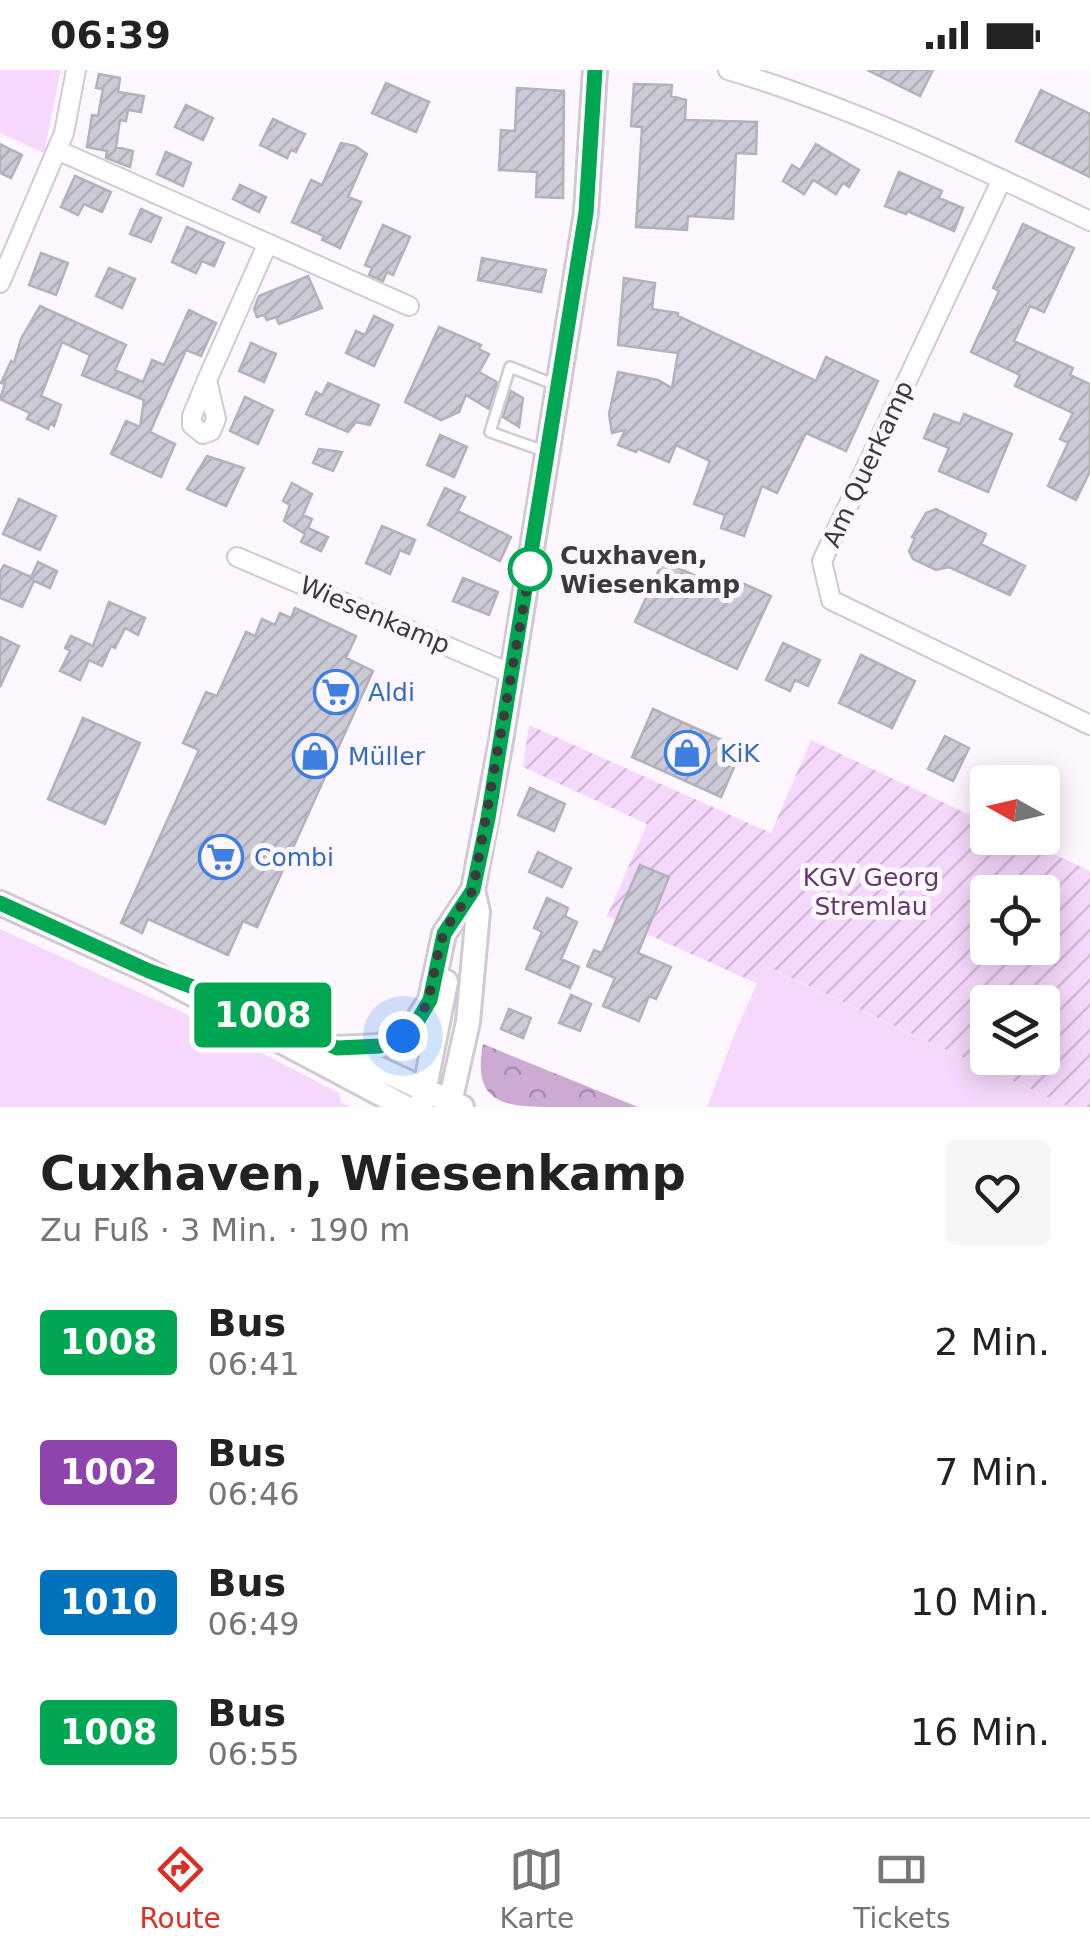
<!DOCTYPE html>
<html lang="de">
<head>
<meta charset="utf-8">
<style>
	body { margin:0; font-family:"DejaVu Sans",sans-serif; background:#f6f6f6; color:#222; height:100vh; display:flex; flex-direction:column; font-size:38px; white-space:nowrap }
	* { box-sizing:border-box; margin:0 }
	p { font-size:32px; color:#767676 }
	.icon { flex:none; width:55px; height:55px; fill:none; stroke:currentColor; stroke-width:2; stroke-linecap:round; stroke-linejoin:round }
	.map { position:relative; height:1037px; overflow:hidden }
	.side { display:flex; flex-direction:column; background:#fff; flex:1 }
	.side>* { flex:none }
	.badge { padding:0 20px; border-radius:8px; font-size:35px; line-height:65px }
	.needle { width:65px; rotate:278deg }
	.controls { position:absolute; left:970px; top:695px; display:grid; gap:20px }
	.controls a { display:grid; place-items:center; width:90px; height:90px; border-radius:10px; background:#fff; box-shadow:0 5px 25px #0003; font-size:50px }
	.you { position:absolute; width:50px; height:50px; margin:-25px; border:8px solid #fff; border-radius:50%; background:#1a73e8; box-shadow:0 0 0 15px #1a73e833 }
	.map>.badge { position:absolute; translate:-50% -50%; box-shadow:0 0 0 5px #fff }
	.round { display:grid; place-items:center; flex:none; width:105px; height:105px; border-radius:10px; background:#f6f6f6 }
	.headline { display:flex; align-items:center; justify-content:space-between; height:170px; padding:0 40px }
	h1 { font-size:48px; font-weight:700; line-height:75px }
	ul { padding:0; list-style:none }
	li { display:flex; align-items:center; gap:30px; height:130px; padding:0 40px }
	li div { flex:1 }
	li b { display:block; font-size:38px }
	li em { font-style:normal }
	li .badge { min-width:110px; font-weight:700; text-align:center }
	.status { display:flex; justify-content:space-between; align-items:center; height:70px; padding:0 50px; background:#fff; direction:ltr }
	.status svg { height:28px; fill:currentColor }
	.dock { display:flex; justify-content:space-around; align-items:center; height:140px; border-top:2px solid #e0e0e0; background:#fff; font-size:28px; color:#767676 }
	.dock a { display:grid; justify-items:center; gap:5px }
	.dock .current { color:#d93025 }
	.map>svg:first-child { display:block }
	.green { fill:#f5d8fb }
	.forest { fill:url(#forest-crowns) }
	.garden { fill:url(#garden-furrows); fill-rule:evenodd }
	.building { fill:url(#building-hatch); stroke:#b2b2bd; stroke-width:2.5 }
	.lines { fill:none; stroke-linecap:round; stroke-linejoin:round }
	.service-casing { stroke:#d1c9d3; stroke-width:14 }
	.minor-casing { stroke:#d1c9d3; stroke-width:22 }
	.tertiary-casing { stroke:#d1c9d3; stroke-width:28 }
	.service { stroke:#fff; stroke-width:9 }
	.minor { stroke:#fff; stroke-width:18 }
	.tertiary { stroke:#fff; stroke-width:22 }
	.line-casing { stroke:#fff; stroke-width:22 }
	.line { stroke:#00a651; stroke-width:15 }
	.walk { stroke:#3d3a3d; stroke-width:10; stroke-dasharray:0 18 }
	.stop-dot { fill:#fff; stroke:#00a651; stroke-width:5 }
	.labels { text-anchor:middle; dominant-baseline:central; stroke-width:10; stroke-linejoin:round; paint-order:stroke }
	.street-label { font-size:25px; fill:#3d3a3d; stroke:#fef7ff }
	.stop-label { font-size:25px; font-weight:bold; fill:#3d3a3d; stroke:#fef7ff; text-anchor:start }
	.shop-label { font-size:25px; fill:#366cbe; stroke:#fef7ff; text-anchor:start }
	.park-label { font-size:25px; fill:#63396c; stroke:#fef7ff }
</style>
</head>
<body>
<div class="status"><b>06:39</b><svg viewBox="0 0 49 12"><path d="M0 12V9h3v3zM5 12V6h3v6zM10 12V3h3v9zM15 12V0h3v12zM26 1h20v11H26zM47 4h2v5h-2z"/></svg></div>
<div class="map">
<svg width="1090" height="1037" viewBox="0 0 1090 1037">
	<defs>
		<pattern id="forest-crowns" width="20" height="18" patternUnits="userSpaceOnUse" patternTransform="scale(2.5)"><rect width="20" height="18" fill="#cbabd2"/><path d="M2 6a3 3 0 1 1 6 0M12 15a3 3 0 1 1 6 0" fill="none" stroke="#a68cac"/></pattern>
		<pattern id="garden-furrows" width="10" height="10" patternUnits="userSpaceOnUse" patternTransform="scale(2.5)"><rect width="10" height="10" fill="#f5d8fb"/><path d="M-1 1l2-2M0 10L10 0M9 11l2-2" fill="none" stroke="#d3bad8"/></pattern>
		<pattern id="building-hatch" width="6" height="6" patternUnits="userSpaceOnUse" patternTransform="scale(2.5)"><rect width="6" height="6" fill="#cbcad6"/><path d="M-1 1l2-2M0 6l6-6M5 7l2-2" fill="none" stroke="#afaeb9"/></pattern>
	</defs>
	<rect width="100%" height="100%" fill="#fef7ff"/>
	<path class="green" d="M0 0H61L44 83 0 63Z
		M0 859 186 944 339 1023 341 1032 350 1037H0Z
		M765 896 1069 1037H707L736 960Z"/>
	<path class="forest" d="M483 974 638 1037C612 1037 586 1037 559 1037 508 1037 471 1037 483 974Z"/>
	<path class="garden" d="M529 655 771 763 811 670 987 753 988 768H1019L1090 801V1037H1069L766 896 758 914 607 846 647 754 523 697ZM988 822H1042V878H988ZM988 932H1042V988H988Z"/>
	<path class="building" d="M867 0H933L920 26Z
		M99 4 120 8 118 22 144 26 141 42 128 40 126 51 120 50 116 77 133 81 130 97 106 88 107 81 87 77 92 45 98 46 103 19 96 18Z
		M386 13 429 32 416 62 372 43Z
		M634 14 672 15 671 26 686 30 685 50 757 52 756 84 736 83 733 149 688 146 687 160 636 157 642 57 631 56Z
		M517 18 564 21 563 128 536 127 537 102 499 100 501 60 515 61Z
		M1041 20 1090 44V107L1016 71Z
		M186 35 213 48 203 70 175 57Z
		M273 49 305 64 296 82 291 80 287 88 260 75Z
		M341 73 355 76 367 84 348 127 361 132 340 178 322 170 324 166 292 152 311 110 322 115Z
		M0 74 22 85 11 108 0 103Z
		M816 74 859 100 849 117 843 113 836 124 813 110 804 124 783 111 792 95 800 100Z
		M166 82 191 93 183 116 157 104Z
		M899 102 942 121 939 128 963 138 954 161 907 141 906 144 885 136Z
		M75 106 111 122 102 142 84 134 78 145 61 137Z
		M240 115 266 127 259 142 233 129Z
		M141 139 161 148 151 172 130 164Z
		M1023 154 1074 178 1044 242 1030 236 1014 271 1073 298 1070 305 1090 314V401L1076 430 1048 416 1068 373 1060 369 1073 343 1015 316 1020 305 971 282 999 221 993 218Z
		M383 155 410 167 393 205 387 202 383 211 369 205 372 198 365 195Z
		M187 157 224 173 214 196 202 191 196 203 172 192Z
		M41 183 68 193 56 225 29 215Z
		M482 188 546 200 541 222 478 210Z
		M109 198 135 209 122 238 96 226Z
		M308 206 322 238 279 254 276 247 267 250 264 245 257 247 254 239 259 226Z
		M624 208 655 213 652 239 678 243V246L816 311 826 287 878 311 846 381 806 363 777 423 762 416 744 466 721 458 725 445 694 434 710 391 676 375 669 392 638 379 636 382 618 375 625 360 612 363 609 344 618 302 658 310 672 318 678 283 618 275Z
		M40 236 126 275 115 300 143 312 152 290 164 295 189 240 216 253 201 286 186 280 150 362 175 374 161 407 111 384 126 351 140 357 144 330 82 305 90 285 62 272 41 326 61 335 54 356 50 354 48 359 27 349 30 343 0 329 5 314 1 313 11 291 14 293 21 269Z
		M374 246 393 255 374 296 346 283 356 261 365 265Z
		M439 257 481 275 479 279 489 284 479 302 497 312 489 339 466 325 459 342 441 350 405 332Z
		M251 273 276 284 264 312 239 301Z
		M328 313 379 335 370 355 356 352 348 362 306 344 316 322 322 325Z
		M511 321 523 328 519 357 503 347Z
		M245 327 273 340 258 374 230 361Z
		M934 344 960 354 964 344 1012 364 988 422 939 401 949 378 924 368Z
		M440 365 467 377 454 407 427 395Z
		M319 379 342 382 333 401 313 393Z
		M207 386 244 398 226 436 187 419Z
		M292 413 312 424 303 445 312 449 308 458 328 467 321 481 301 472 305 464 284 451 290 435 283 431Z
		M445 418 465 427 458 441 511 467 500 491 428 455Z
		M19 429 56 446 40 480 3 464Z
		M936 439 986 464 981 474 1025 496 1010 525 949 497 936 500 913 489 909 481 915 468 912 467 926 443Z
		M382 456 415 470 409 484 400 480 390 504 366 493Z
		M663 491 735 524 740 512 771 526 737 599 635 552Z
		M38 492 57 501 50 518 34 511 22 537 0 528V502L4 495 31 507Z
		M463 508 498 522 489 545 453 531Z
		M109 532 145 548 138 565 125 558 115 578 111 576 102 596 89 590 80 610 60 601 70 581 65 578 71 566 93 576Z
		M295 538 356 566 346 588 373 601 257 857 243 851 228 885 148 849 142 863 121 853 199 680 183 673 206 622 217 626 246 562 255 566 262 549 275 555 280 543 291 548Z
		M0 567 19 576 0 617Z
		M783 573 820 590 808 616 795 610 790 621 766 610Z
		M861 585 915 611 892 658 839 633Z
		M653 639 742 679 721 727 632 687Z
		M83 648 140 673 105 754 48 729Z
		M945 666 969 678 953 711 928 699Z
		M530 718 565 734 554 761 518 745Z
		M538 782 571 798 562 817 529 802Z
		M640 795 669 807 638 883 671 897 656 929 649 926 639 951 603 936 615 908 587 896 594 880 602 883Z
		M547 828 568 838 565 846 577 852 561 889 579 897 570 918 526 899 542 862 534 858Z
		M571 925 591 934 580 961 559 953Z
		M509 939 531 948 523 968 501 959Z"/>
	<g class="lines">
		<defs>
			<path id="service" d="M544 381 490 362 510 297 556 315"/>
			<path id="minor" d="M728 0C853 37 972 95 1090 151
				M57 80 409 236
				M1002 109 822 491 831 530 1090 655
				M0 213 64 63 76 0
				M207 310 216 349 211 361 203 364 192 355V346L207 310 267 175
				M237 487 512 604"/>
			<path id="tertiary" d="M0 833 149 901 405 1037
				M246 937 462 1037
				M337 978 380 976 413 957 430 930 444 864 473 820 501 671 586 143 595 0
				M421 1037 446 912
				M449 1037 468 952 478 842 473 820"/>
		</defs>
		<use href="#service" class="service-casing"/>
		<use href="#minor" class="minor-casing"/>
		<use href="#tertiary" class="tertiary-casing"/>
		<use href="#service" class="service"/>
		<use href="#minor" class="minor"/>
		<use href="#tertiary" class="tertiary"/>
	</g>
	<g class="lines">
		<defs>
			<path id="line" d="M0 833 149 901 229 930 337 978 380 976 414 957 430 930 444 864 473 820 488 748 586 143 595 0"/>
		</defs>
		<use href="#line" class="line-casing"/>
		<use href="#line" class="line"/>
		<path class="walk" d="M403 966C436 939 430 903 443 866 449 850 464 834 473 820L530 499"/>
	</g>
	<defs>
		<symbol id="supermarket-ring" viewBox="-11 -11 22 22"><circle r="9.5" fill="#fef7ff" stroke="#3f7fe0" stroke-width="1.5"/><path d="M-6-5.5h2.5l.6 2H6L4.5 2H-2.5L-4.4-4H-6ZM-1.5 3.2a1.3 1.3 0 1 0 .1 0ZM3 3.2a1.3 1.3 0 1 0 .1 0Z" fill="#3f7fe0"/></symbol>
		<symbol id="shop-ring" viewBox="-11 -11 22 22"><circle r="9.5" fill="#fef7ff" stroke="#3f7fe0" stroke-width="1.5"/><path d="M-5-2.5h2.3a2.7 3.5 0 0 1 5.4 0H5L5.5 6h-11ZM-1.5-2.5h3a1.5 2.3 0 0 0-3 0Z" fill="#3f7fe0"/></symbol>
	</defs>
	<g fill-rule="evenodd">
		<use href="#supermarket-ring" x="311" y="597" width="50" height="50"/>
		<use href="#shop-ring" x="662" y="658" width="50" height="50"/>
		<use href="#shop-ring" x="290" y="661" width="50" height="50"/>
		<use href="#supermarket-ring" x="196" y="762" width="50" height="50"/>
	</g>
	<circle class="stop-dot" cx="530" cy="499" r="20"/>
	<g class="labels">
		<g class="street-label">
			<text transform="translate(868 394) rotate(-65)">Am Querkamp</text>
			<text transform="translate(375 545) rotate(23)">Wiesenkamp</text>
		</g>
		<g class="stop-label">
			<text x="560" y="485">Cuxhaven,<tspan x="560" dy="29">Wiesenkamp</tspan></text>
		</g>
		<g class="shop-label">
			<text x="368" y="622">Aldi</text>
			<text x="720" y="683">KiK</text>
			<text x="348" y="686">Müller</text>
			<text x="254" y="787">Combi</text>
		</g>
		<g class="park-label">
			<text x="871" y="807">KGV Georg<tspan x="871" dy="29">Stremlau</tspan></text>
		</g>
	</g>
</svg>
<div class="controls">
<a><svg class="needle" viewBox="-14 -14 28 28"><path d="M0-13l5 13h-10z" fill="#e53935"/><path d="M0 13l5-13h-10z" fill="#767676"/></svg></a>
<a><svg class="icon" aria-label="locate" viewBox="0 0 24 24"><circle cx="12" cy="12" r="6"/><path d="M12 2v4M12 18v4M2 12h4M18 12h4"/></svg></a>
<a><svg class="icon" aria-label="layers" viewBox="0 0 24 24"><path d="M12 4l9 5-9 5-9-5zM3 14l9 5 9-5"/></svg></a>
</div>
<div class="you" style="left:403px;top:966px"></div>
<b class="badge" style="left:263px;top:945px;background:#00a651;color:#fff">1008</b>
</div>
<section class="side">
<div class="headline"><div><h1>Cuxhaven, Wiesenkamp</h1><p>Zu Fuß · 3 Min. · 190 m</p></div><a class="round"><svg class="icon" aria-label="heart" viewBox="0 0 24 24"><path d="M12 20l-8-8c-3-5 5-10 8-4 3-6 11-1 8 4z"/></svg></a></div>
<ul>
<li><span class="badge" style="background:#00a651;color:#fff">1008</span><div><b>Bus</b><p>06:41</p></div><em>2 Min.</em></li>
<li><span class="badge" style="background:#8e44ad;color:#fff">1002</span><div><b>Bus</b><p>06:46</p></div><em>7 Min.</em></li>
<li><span class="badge" style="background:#0072bc;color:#fff">1010</span><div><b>Bus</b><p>06:49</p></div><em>10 Min.</em></li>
<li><span class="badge" style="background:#00a651;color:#fff">1008</span><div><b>Bus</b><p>06:55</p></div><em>16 Min.</em></li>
</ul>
</section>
<nav class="dock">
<a class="current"><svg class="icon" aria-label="directions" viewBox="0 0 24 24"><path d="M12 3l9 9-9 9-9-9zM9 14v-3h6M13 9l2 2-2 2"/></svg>Route</a>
<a><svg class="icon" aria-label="map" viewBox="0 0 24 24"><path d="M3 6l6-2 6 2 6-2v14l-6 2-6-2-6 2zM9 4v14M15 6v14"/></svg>Karte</a>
<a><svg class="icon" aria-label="tickets" viewBox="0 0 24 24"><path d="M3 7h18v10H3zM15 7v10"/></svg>Tickets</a>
</nav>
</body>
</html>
